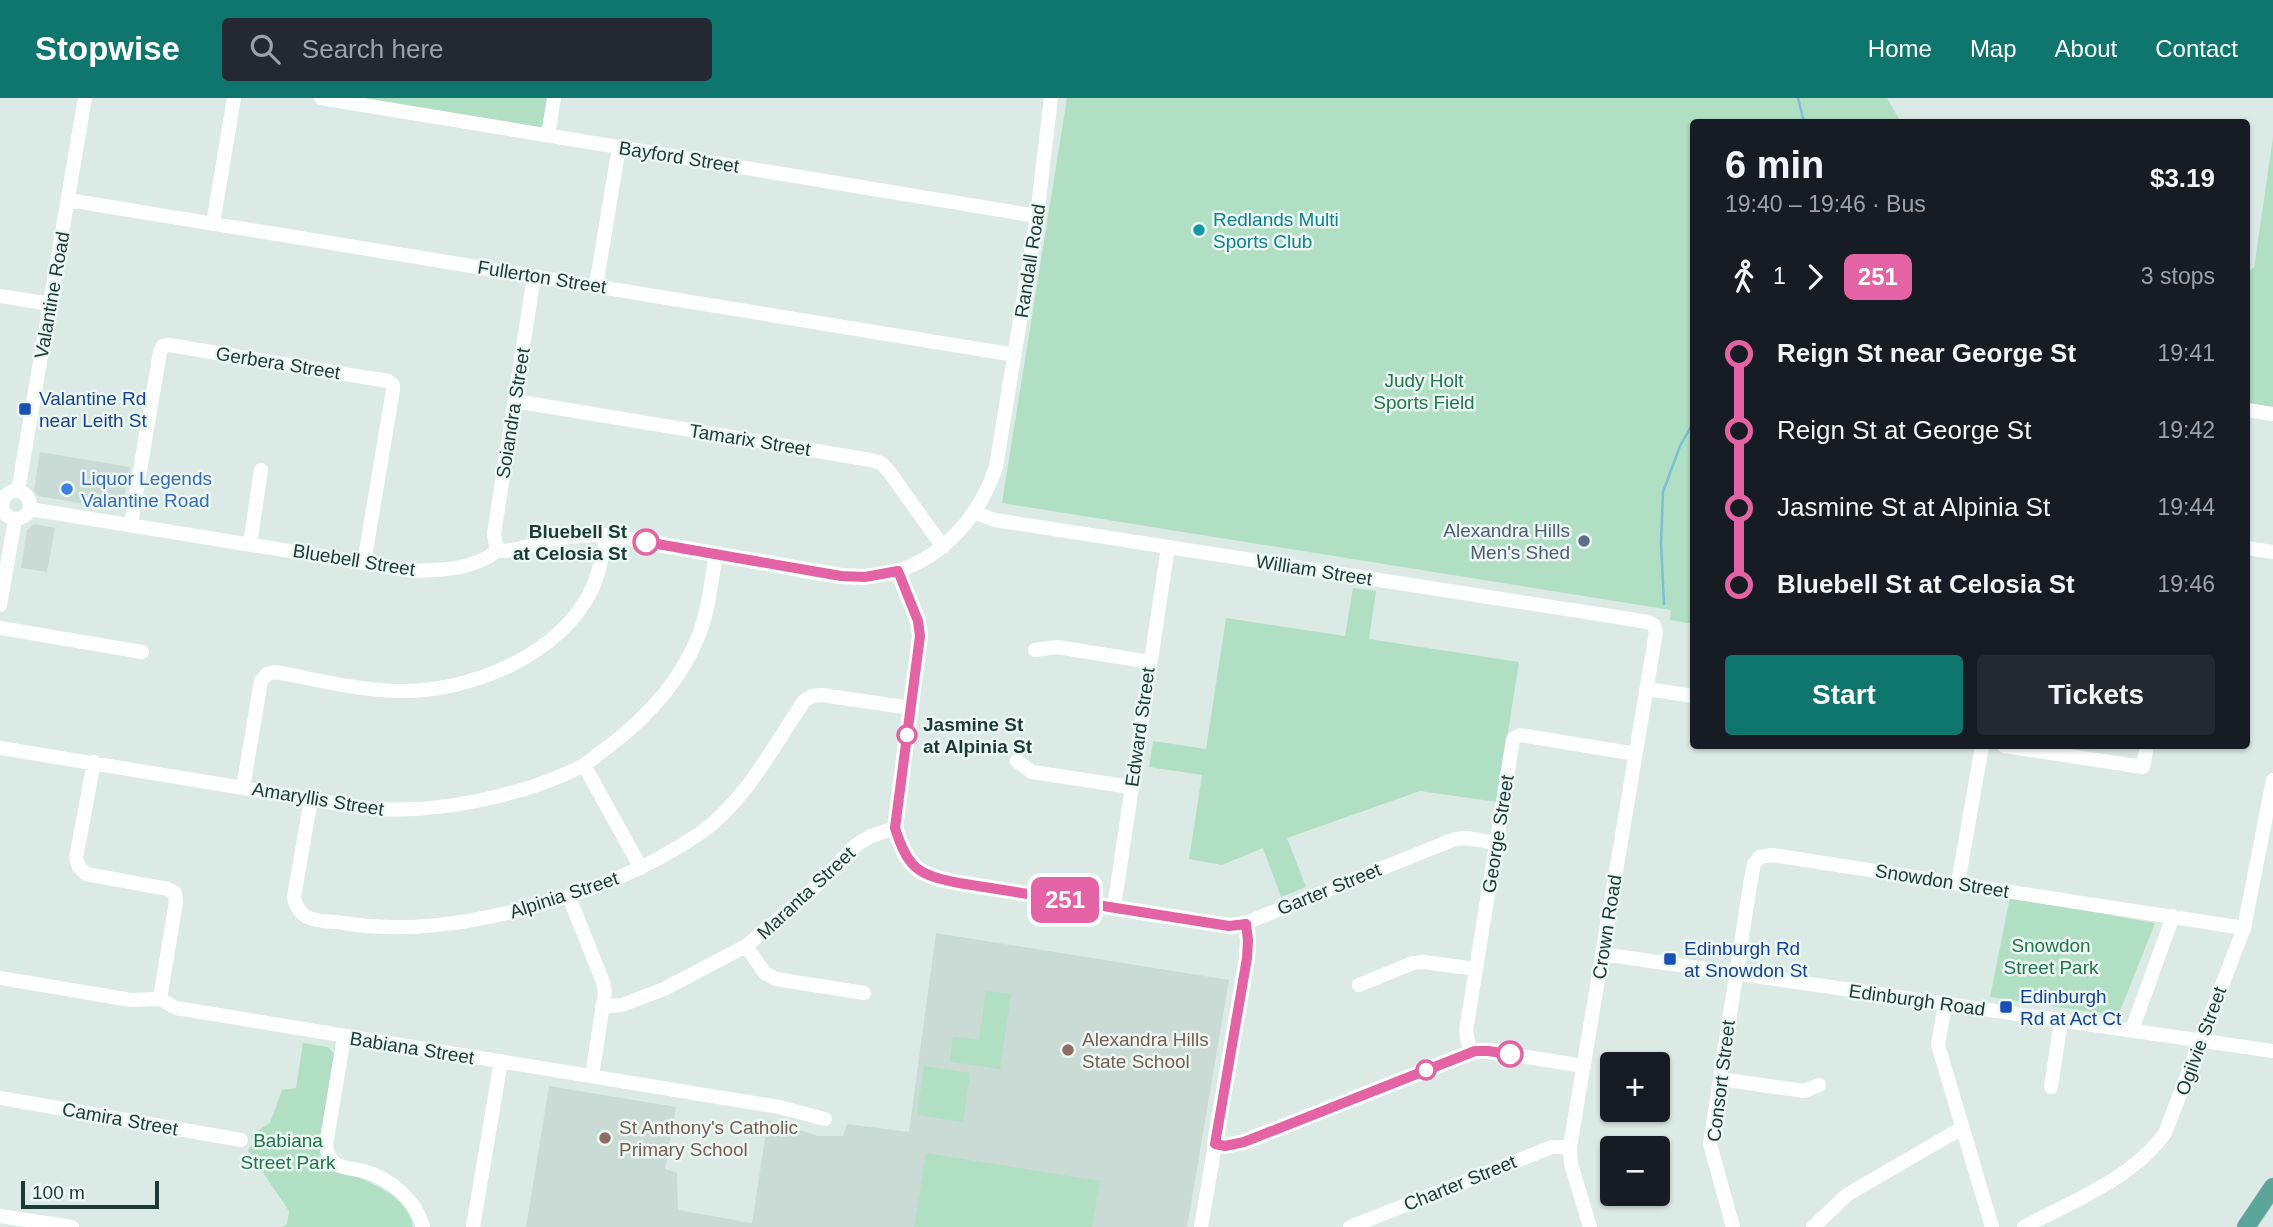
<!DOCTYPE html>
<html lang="en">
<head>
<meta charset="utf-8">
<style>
	body { margin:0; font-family:Helvetica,sans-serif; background:#242831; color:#f1f3f6; height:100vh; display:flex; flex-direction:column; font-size:26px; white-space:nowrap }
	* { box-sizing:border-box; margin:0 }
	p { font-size:23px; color:#9ea1a6 }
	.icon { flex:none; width:38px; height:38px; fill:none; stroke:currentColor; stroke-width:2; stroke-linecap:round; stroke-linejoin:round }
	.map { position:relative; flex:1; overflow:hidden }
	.sheet { position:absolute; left:1690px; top:21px; width:560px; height:630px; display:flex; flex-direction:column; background:#171b24; border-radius:7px; box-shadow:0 2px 5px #0004 }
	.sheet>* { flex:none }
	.badge { padding:0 14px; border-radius:10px; font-size:24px; line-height:46px }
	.tools { position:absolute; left:1600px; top:954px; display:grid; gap:14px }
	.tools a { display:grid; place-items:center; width:70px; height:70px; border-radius:7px; background:#171b24; box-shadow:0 2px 5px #0004; font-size:35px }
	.scale { position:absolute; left:21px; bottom:18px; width:138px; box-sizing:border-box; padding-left:7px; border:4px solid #1c3b36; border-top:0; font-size:19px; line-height:24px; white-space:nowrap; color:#1c3b36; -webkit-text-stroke:5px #ecf7f3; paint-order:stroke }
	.map>.badge { position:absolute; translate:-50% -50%; box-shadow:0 0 0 4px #fff }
	.legs { display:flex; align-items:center; gap:10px; height:77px; padding:0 35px; font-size:23px }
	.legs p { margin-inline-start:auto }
	.overview { display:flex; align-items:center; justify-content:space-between; height:119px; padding:0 35px }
	h1 { font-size:38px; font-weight:700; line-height:52px }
	.primary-button { display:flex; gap:14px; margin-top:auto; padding:14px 35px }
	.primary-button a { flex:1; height:80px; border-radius:7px; background:#0f766e; color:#fff; font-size:28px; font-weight:700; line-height:80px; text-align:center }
	.primary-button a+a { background:#242831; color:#f1f3f6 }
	ul { padding:0 35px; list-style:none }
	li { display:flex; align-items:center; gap:24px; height:77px; font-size:26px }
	li i { display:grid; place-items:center; width:10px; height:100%; margin:0 9px; background:currentColor }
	li i::after { content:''; width:18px; height:18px; margin:-9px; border:5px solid; border-radius:50%; background:#171b24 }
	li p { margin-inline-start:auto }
	li:first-child i { background:linear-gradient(#0000 50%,currentColor 0) }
	li:last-child i { background:linear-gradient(currentColor 50%,#0000 0) }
	header { display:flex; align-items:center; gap:42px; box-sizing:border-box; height:98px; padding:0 35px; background:#0f766e; color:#fff }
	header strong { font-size:33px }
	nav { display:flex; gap:38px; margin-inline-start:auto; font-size:24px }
	.search { width:490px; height:63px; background:#242831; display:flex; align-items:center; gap:18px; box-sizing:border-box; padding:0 24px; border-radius:7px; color:#9ea1a6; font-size:26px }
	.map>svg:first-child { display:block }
	.built { fill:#cadad5 }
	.green { fill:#b1dfc3 }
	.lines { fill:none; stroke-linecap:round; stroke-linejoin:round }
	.stream { stroke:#7cbfd7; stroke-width:2.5 }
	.major-casing { stroke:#bbc4c3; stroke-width:19 }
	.minor { stroke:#fff; stroke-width:14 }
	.major { stroke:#5ba59a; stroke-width:18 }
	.line-1-casing { stroke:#fff; stroke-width:16 }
	.line-1 { stroke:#e463a4; stroke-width:10 }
	.culture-dot { fill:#0f9aa8; stroke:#ecf7f3; stroke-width:2.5 }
	.transit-dot { fill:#1a4fb4; stroke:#ecf7f3; stroke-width:2.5 }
	.shop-dot { fill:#3f7fe0; stroke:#ecf7f3; stroke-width:2.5 }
	.service-dot { fill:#5c6f8a; stroke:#ecf7f3; stroke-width:2.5 }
	.stop-1-dot { fill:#fff; stroke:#e463a4; stroke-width:3.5 }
	.education-dot { fill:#8d6e63; stroke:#ecf7f3; stroke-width:2.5 }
	.labels { text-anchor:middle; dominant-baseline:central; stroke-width:5; stroke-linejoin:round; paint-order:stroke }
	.street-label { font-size:19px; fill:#1c3b36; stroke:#ecf7f3 }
	.culture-label { font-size:19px; fill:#0d838f; stroke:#ecf7f3; text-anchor:start }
	.park-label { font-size:19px; fill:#22764c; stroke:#ecf7f3 }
	.transit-label { font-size:19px; fill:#164399; stroke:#ecf7f3; text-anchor:start }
	.shop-label { font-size:19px; fill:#366cbe; stroke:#ecf7f3; text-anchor:start }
	.service-label { font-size:19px; fill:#4e5e75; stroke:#ecf7f3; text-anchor:end }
	.stop-label { font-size:19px; font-weight:bold; fill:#1c3b36; stroke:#ecf7f3; text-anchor:end }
	.education-label { font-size:19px; fill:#785e54; stroke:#ecf7f3; text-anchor:start }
</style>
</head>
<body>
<header>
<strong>Stopwise</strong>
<div class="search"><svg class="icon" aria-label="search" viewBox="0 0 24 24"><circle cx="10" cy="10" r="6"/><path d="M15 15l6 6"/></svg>Search here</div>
<nav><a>Home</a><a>Map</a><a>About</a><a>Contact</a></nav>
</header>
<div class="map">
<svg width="2273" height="1129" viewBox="0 0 2273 1129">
	<rect width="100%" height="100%" fill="#dceae5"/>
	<path class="built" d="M40 354 130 369 122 409 114 411 38 398 34 392Z
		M34 426 55 430 47 474 21 470 27 432Z
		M936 835 1229 882 1187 1129H526L549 988 676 1009 665 1071 677 1075 678 1112 752 1125 768 1022 818 1038H843L847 1026 909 1034Z"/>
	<path class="green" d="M321 0H554L548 37Z
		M1067 0H1887L1901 24H1694V526L1670 522 1671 512 1002 405Z
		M2273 39V309L2247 305V173L2254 170Z
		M1353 490 1376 493 1369 541 1519 564 1497 704 1420 693 1287 740 1306 789 1281 799 1263 750 1222 767 1189 761 1202 677 1149 669 1153 643 1206 651 1226 520 1345 538Z
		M2010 799 2155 825 2118 918 1990 899Z
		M986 893 1011 896 1000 971 952 964 950 962 953 939 979 942Z
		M303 945 328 949 334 956 320 1051C321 1056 322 1063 326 1066 331 1071 341 1073 347 1075 373 1086 407 1097 413 1129H282L287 1126 289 1113 248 1052 253 1045 251 1037 270 1025 282 992 296 990Z
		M924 968 970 975 963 1024 917 1017Z
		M926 1055 1100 1083 1092 1129H914Z"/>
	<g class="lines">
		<path class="stream" d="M1798 0 1804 24
			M1664 506 1661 445 1663 394 1680 348 1694 323"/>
		<defs>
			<path id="major" d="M2246 1129 2273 1089"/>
		</defs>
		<use href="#major" class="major-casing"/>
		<path class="minor" d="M321 0 1037 118
			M548 37 554 0
			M68 102 1015 257
			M213 126 234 0
			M596 188 619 49
			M0 198 51 206
			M515 303 871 362 881 365 888 372 943 449
			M2247 312 2273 316
			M2 407a14 14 0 1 1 28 0a14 14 0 1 1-28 0Z
			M18 393 85 0
			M30 411 413 473C443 472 472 472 497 453 517 454 532 446 551 442 570 438 588 437 607 437 657 446 706 454 755 463 787 469 822 479 855 479 924 480 975 431 996 369L1037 118 1051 0
			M975 415 995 422 1617 519 1648 524 1654 527 1656 534 1570 1049 1571 1066 1590 1129
			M131 426 160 254 163 248 169 247 388 283 393 287V292L364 465
			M250 446 261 372
			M2247 450 2273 454
			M497 453 494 436 534 178
			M898 473 918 523 920 538 895 730 904 757 918 773 936 781 959 785 1229 828H1238L1455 741 1467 740 1497 745
			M0 507 15 422
			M0 530 142 554
			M1035 552 1057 549 1150 564
			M1647 591 1694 598
			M2004 648 2143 669 2147 648
			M0 650 364 710C431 717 522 699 582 668 591 663 599 655 608 649 646 620 680 584 698 539 709 513 711 483 716 456
			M1017 663 1032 674 1131 689
			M94 664 76 760 79 769 86 776 168 791 175 795 176 804 160 901
			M584 667 641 770
			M243 690 261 583 267 576 275 574C315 581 356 592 396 593 469 595 561 558 593 489 600 472 603 455 607 437
			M311 701 294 799C299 826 321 822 344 825 405 835 464 826 523 811 587 795 644 773 699 736 745 704 773 649 804 603L812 598 822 597 911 610
			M1958 785 1982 648
			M569 799 603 884 605 894 592 978
			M1114 809 1168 449
			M746 848 765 875 776 881 864 895
			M1602 856 2273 953
			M0 880 131 902 160 901 176 910 779 1009 825 1021
			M1359 887 1413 865 1423 864 1476 871
			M1945 907 1938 947 1992 1129
			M602 909 622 907 664 891 746 848 808 796 856 747 871 738 895 730
			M2132 932 2173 818
			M344 939 326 1047C327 1055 329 1061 336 1066 344 1071 355 1071 364 1073 391 1081 416 1102 423 1129
			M1470 955 1466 933 1513 641 1520 637 1636 656
			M1720 981 1804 993 1819 987
			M2051 989 2061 923
			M0 1000 241 1042
			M1215 1046 1225 1048 1244 1044 1475 953H1488L1584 968
			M0 1118 72 1129
			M473 1129 501 963
			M1201 1129 1247 860 1248 842 1246 826
			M1350 1129 1552 1049H1570
			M1733 1129 1710 1046 1750 787 1754 766 1760 759 1772 757 2244 830
			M1813 1129 1848 1096 1962 1030
			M2024 1129C2073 1103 2132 1081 2165 1035L2244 830 2273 682"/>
		<use href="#major" class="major"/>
	</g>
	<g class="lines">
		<defs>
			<path id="line-1" d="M646 444 841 478 865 479 898 473 918 523 920 538 895 730C908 771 918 777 959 785L1229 828 1246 826 1248 842 1247 860 1215 1046 1225 1048 1244 1044 1475 953H1488L1510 956"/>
		</defs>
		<use href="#line-1" class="line-1-casing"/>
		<use href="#line-1" class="line-1"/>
	</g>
	<circle class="culture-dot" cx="1199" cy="132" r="7"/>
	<g class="transit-dot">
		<rect x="18" y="304" width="14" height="14" rx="3.5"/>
		<rect x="1663" y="854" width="14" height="14" rx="3.5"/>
		<rect x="1999" y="902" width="14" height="14" rx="3.5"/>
	</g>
	<circle class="shop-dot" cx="67" cy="391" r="7"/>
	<circle class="service-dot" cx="1584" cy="443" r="7"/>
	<g class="stop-1-dot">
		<circle cx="646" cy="444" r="12"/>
		<circle cx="907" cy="637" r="9"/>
		<circle cx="1510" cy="956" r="12"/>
		<circle cx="1426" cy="972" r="9"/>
	</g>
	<g class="education-dot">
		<circle cx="1068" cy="952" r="7"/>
		<circle cx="605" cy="1040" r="7"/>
	</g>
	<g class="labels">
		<g class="street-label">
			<text transform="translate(679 59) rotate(9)">Bayford Street</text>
			<text transform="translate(1030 163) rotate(-81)">Randall Road</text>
			<text transform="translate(542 179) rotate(9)">Fullerton Street</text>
			<text transform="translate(52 197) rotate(-80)">Valantine Road</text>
			<text transform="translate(278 265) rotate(9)">Gerbera Street</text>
			<text transform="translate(513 315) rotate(-81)">Soiandra Street</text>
			<text transform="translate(750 342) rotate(9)">Tamarix Street</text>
			<text transform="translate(354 462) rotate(9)">Bluebell Street</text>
			<text transform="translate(1314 472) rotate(9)">William Street</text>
			<text transform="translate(1140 629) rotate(-82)">Edward Street</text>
			<text transform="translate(318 701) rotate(9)">Amaryllis Street</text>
			<text transform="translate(1498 736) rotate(-81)">George Street</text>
			<text transform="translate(1942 783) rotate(9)">Snowdon Street</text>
			<text transform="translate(1329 791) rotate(-22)">Garter Street</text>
			<text transform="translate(806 795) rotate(-43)">Maranta Street</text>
			<text transform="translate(564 797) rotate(-18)">Alpinia Street</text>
			<text transform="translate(1607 829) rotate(-81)">Crown Road</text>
			<text transform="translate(1917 902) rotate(8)">Edinburgh Road</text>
			<text transform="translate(2201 943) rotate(-70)">Ogilvie Street</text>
			<text transform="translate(412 950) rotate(9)">Babiana Street</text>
			<text transform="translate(1721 983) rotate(-83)">Consort Street</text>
			<text transform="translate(120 1021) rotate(10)">Camira Street</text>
			<text transform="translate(1460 1085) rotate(-22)">Charter Street</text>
		</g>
		<g class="culture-label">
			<text x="1213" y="121">Redlands Multi<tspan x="1213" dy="22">Sports Club</tspan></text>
		</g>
		<g class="park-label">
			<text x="1424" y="282">Judy Holt<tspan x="1424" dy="22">Sports Field</tspan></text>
			<text x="2051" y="847">Snowdon<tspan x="2051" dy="22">Street Park</tspan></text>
			<text x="288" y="1042">Babiana<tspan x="288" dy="22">Street Park</tspan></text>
		</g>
		<g class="transit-label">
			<text x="39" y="300">Valantine Rd<tspan x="39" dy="22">near Leith St</tspan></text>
			<text x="1684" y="850">Edinburgh Rd<tspan x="1684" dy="22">at Snowdon St</tspan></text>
			<text x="2020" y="898">Edinburgh<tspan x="2020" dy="22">Rd at Act Ct</tspan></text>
		</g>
		<g class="shop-label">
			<text x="81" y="380">Liquor Legends<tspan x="81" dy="22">Valantine Road</tspan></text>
		</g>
		<g class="service-label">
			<text x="1570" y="432">Alexandra Hills<tspan x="1570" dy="22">Men's Shed</tspan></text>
		</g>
		<g class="stop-label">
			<text x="627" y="433">Bluebell St<tspan x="627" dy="22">at Celosia St</tspan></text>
			<text x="923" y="626" text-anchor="start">Jasmine St<tspan x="923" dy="22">at Alpinia St</tspan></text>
		</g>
		<g class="education-label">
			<text x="1082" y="941">Alexandra Hills<tspan x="1082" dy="22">State School</tspan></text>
			<text x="619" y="1029">St Anthony's Catholic<tspan x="619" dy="22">Primary School</tspan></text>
		</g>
	</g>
</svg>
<div class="tools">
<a>+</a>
<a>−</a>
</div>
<div class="scale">100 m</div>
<b class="badge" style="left:1065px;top:802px;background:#e463a4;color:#fff">251</b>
<section class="sheet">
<div class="overview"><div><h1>6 min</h1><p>19:40 – 19:46 · Bus</p></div><b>$3.19</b></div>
<div class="legs"><svg class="icon" aria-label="walk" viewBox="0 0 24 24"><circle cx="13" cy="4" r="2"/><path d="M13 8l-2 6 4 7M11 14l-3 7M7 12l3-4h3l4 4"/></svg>1<svg class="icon" aria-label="forward" viewBox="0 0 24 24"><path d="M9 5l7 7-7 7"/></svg><b class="badge" style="background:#e463a4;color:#fff">251</b><p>3 stops</p></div>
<ul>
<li><i style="color:#e463a4"></i><b>Reign St near George St</b><p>19:41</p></li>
<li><i style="color:#e463a4"></i><span>Reign St at George St</span><p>19:42</p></li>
<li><i style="color:#e463a4"></i><span>Jasmine St at Alpinia St</span><p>19:44</p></li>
<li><i style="color:#e463a4"></i><b>Bluebell St at Celosia St</b><p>19:46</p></li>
</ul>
<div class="primary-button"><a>Start</a><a>Tickets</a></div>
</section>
</div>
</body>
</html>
